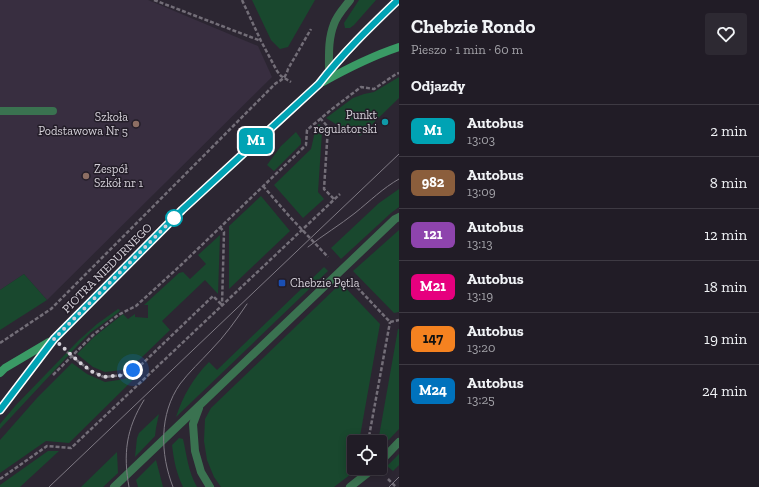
<!DOCTYPE html>
<html lang="pl">
<head>
<meta charset="utf-8">
<style>
	body { margin:0; font-family:"Zilla Slab",serif; background:#2d2932; color:#f1f3f6; height:100vh; display:flex; flex-direction:column; font-size:15px; white-space:nowrap }
	* { box-sizing:border-box; margin:0 }
	p { font-size:13px; color:#a2a1a7 }
	.icon { flex:none; width:22px; height:22px; fill:none; stroke:currentColor; stroke-width:2; stroke-linecap:round; stroke-linejoin:round }
	.map { position:relative; flex:1; overflow:hidden }
	.drawer { display:flex; flex-direction:column; background:#211c26; width:360px }
	.drawer>* { flex:none }
	.badge { padding:0 8px; border-radius:6px; font-size:14px; line-height:26px }
	.tools { position:absolute; left:347px; top:435px; display:grid; gap:8px }
	.tools a { display:grid; place-items:center; width:40px; height:40px; border-radius:4px; background:#211c26; box-shadow:0 2px 10px #0003,0 0 0 1px #3e3a43; font-size:20px }
	.you { position:absolute; width:20px; height:20px; margin:-10px; border:3px solid #fff; border-radius:50%; background:#1a73e8; box-shadow:0 0 0 6px #1a73e833 }
	.map>.badge { position:absolute; translate:-50% -50%; box-shadow:0 0 0 2px #fff }
	h2 { padding:0 12px; font-size:15px; line-height:36px }
	.round { display:grid; place-items:center; flex:none; width:42px; height:42px; border-radius:4px; background:#2d2932 }
	.summary { display:flex; align-items:center; justify-content:space-between; height:68px; padding:0 12px }
	h1 { font-size:19px; font-weight:700; line-height:30px }
	ul { padding:0; list-style:none }
	li { display:flex; align-items:center; gap:12px; height:52px; padding:0 12px; border-top:1px solid #3e3a43 }
	li div { flex:1 }
	li b { display:block; font-size:15px }
	li em { font-style:normal }
	li .badge { min-width:44px; font-weight:700; text-align:center }
	main { display:flex; flex:1; min-height:0 }
	.map>svg:first-child { display:block }
	.built { fill:#382e40 }
	.green { fill:#19482e }
	.lines { fill:none; stroke-linecap:round; stroke-linejoin:round }
	.path { stroke:#736e78; stroke-width:2.5; stroke-dasharray:4 2; stroke-linecap:butt }
	.service { stroke:#3a7250; stroke-width:8 }
	.secondary { stroke:#3a9a65; stroke-width:8 }
	.tram { stroke:#7f7a84; stroke-width:1 }
	.line-casing { stroke:#fff; stroke-width:9 }
	.line { stroke:#00a3b4; stroke-width:6 }
	.walk { stroke:#d3cfd7; stroke-width:4; stroke-dasharray:0 7.2 }
	.culture-dot { fill:#0f9aa8; stroke:#231d28; stroke-width:1.5 }
	.education-dot { fill:#8d6e63; stroke:#231d28; stroke-width:1.5 }
	.stop-dot { fill:#fff; stroke:#00a3b4; stroke-width:2 }
	.transit-dot { fill:#1a4fb4; stroke:#231d28; stroke-width:1.5 }
	.labels { text-anchor:middle; dominant-baseline:central; stroke-width:3; stroke-linejoin:round; paint-order:stroke }
	.poi-label { font-size:12px; fill:#d3cfd7; stroke:#231d28; text-anchor:end }
	.street-label { font-size:12px; fill:#d3cfd7; stroke:#231d28 }
</style>
</head>
<body>
<main>
<div class="map">
<svg width="399" height="487" viewBox="0 0 399 487">
	<rect width="100%" height="100%" fill="#2c2632"/>
	<path class="built" d="M0 0H148L258 46 272 77 47 300 24 274 0 290Z"/>
	<path class="green" d="M252 0H315L288 47 280 49 271 40Z
		M359 0H376L354 25 350 28H345L344 23Z
		M399 77V98L360 136 352 127 339 126 326 118 353 98 364 94 374 92Z
		M319 124 321 126 322 132 318 192 324 199 303 218 274 185 311 149 316 127Z
		M296 132 301 139V144L274 171 267 165 281 146Z
		M399 189V207L391 213 341 259 331 248 379 203Z
		M261 196 290 231 229 289V226Z
		M399 230V312L394 313 353 271Z
		M220 235 218 294 205 280 162 321 170 330 139 360 122 370 105 372 93 367 77 354 94 337 123 314 128 319 135 314V317L148 318V305H144L179 273 183 272 190 279 206 264 198 255Z
		M324 267 328 271 176 417C183 396 193 378 209 362L217 370Z
		M24 274 47 300 0 330V290Z
		M341 283 380 324 359 442H354V468H359L334 487H221L214 477 207 460 204 441 205 419 211 408Z
		M118 309 120 310 119 312 90 333 80 343 0 429V424L16 405 79 340 97 324Z
		M398 329H399V429L380 449V442H378Z
		M72 363 87 374 105 382 125 379 144 369 69 443 46 441 0 473V440L37 398Z
		M159 414 156 428 155 436 135 457 137 438 139 433Z
		M179 438 183 439C187 456 188 471 197 487H183C176 472 174 461 172 445Z
		M48 451H59L20 487H0V485Z
		M117 452 118 473 103 487H81Z
		M399 454V465L393 471 387 466Z
		M156 460 163 487H138L136 480Z"/>
	<g class="lines">
		<path class="path" d="M154 0 261 41
			M242 0 261 41 277 71 281 76 291 82
			M320 118 328 127 324 189 334 199
			M263 186 290 217 328 257
			M220 227 224 232 222 305
			M353 283 390 322
			M390 322 399 320
			M0 343 51 309 276 83C282 80 286 77 288 69L311 29
			M67 352 79 362 91 371 104 377 124 375 142 364 213 296 222 305
			M53 375 93 335 118 315 136 306 181 265 306 145 307 130 332 109 361 87 374 89 396 74 399 73
			M368 442 390 322
			M0 479 47 446 71 448 340 194
			M388 479 396 487"/>
		<path class="service" d="M329 71C329 55 328 39 334 24 337 15 344 8 350 0
			M0 111H53
			M199 408 193 424 195 451 201 472 210 487
			M380 462 399 442
			M114 487 395 219 399 217
			M350 487 374 468"/>
		<path class="secondary" d="M323 82C348 68 372 56 399 47
			M0 373 5 368 49 342
			M0 410 54 339 182 210 319 84C342 54 370 27 398 0"/>
		<path class="tram" d="M308 247C323 235 340 225 355 213 370 201 383 188 399 179
			M49 487 399 154
			M129 487C123 454 126 429 144 400
			M173 487C160 454 159 414 180 384 189 372 201 361 211 350 225 336 236 320 247 304
			M389 487 399 477"/>
	</g>
	<g class="lines">
		<defs>
			<path id="line" d="M0 410 54 339 182 210 319 84C342 54 370 27 398 0"/>
		</defs>
		<use href="#line" class="line-casing"/>
		<use href="#line" class="line"/>
		<path class="walk" d="M133 370 124 375 104 377 91 371 79 362 54 339 174 218"/>
	</g>
	<circle class="culture-dot" cx="385" cy="122" r="4"/>
	<g class="education-dot">
		<circle cx="136" cy="124" r="4"/>
		<circle cx="86" cy="176" r="4"/>
	</g>
	<circle class="stop-dot" cx="174" cy="218" r="8"/>
	<rect class="transit-dot" x="278" y="279" width="8" height="8" rx="2"/>
	<g class="labels">
		<g class="poi-label">
			<text x="377" y="115">Punkt<tspan x="377" dy="14">regulatorski</tspan></text>
			<text x="128" y="117">Szkoła<tspan x="128" dy="14">Podstawowa Nr 5</tspan></text>
			<text x="94" y="169" text-anchor="start">Zespół<tspan x="94" dy="14">Szkół nr 1</tspan></text>
			<text x="290" y="283" text-anchor="start">Chebzie Pętla</text>
		</g>
		<g class="street-label">
			<text transform="translate(107 268) rotate(-45)">PIOTRA NIEDURNEGO</text>
		</g>
	</g>
</svg>
<div class="tools">
<a><svg class="icon" aria-label="locate" viewBox="0 0 24 24"><circle cx="12" cy="12" r="6"/><path d="M12 2v4M12 18v4M2 12h4M18 12h4"/></svg></a>
</div>
<div class="you" style="left:133px;top:370px"></div>
<b class="badge" style="left:256px;top:141px;background:#00a3b4;color:#fff">M1</b>
</div>
<section class="drawer">
<div class="summary"><div><h1>Chebzie Rondo</h1><p>Pieszo · 1 min · 60 m</p></div><a class="round"><svg class="icon" aria-label="heart" viewBox="0 0 24 24"><path d="M12 20l-8-8c-3-5 5-10 8-4 3-6 11-1 8 4z"/></svg></a></div>
<h2>Odjazdy</h2>
<ul>
<li><span class="badge" style="background:#00a3b4;color:#fff">M1</span><div><b>Autobus</b><p>13:03</p></div><em>2 min</em></li>
<li><span class="badge" style="background:#8b5e3c;color:#fff">982</span><div><b>Autobus</b><p>13:09</p></div><em>8 min</em></li>
<li><span class="badge" style="background:#8e44ad;color:#fff">121</span><div><b>Autobus</b><p>13:13</p></div><em>12 min</em></li>
<li><span class="badge" style="background:#e6007e;color:#fff">M21</span><div><b>Autobus</b><p>13:19</p></div><em>18 min</em></li>
<li><span class="badge" style="background:#f58220;color:#111">147</span><div><b>Autobus</b><p>13:20</p></div><em>19 min</em></li>
<li><span class="badge" style="background:#0072bc;color:#fff">M24</span><div><b>Autobus</b><p>13:25</p></div><em>24 min</em></li>
</ul>
</section>
</main>
</body>
</html>
